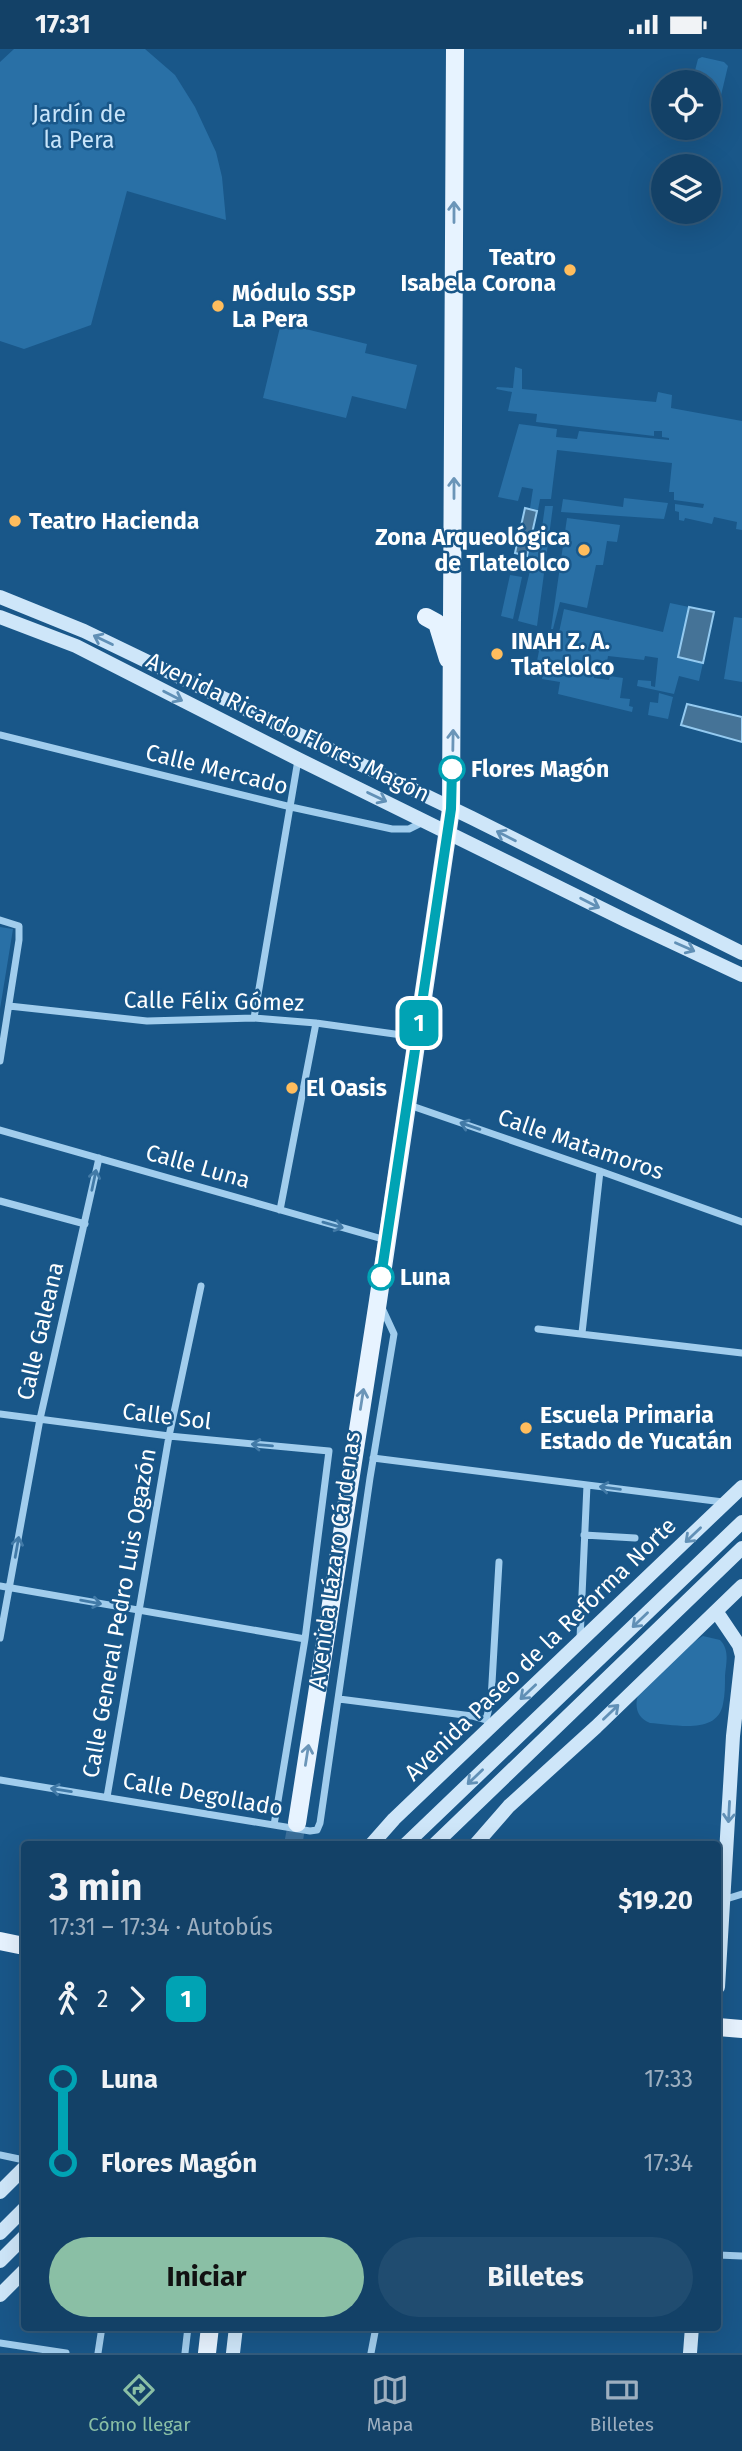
<!DOCTYPE html>
<html lang="es">
<head>
<meta charset="utf-8">
<style>
	body { margin:0; font-family:"Fira Sans",sans-serif; background:#204c70; color:#f1f3f6; height:100vh; display:flex; flex-direction:column; font-size:26px; white-space:nowrap }
	* { box-sizing:border-box; margin:0 }
	p { font-size:23px; color:#9dafc0 }
	.icon { flex:none; width:38px; height:38px; fill:none; stroke:currentColor; stroke-width:2; stroke-linecap:round; stroke-linejoin:round }
	.map { position:relative; flex:1; overflow:hidden }
	.sheet { position:absolute; left:21px; top:1792px; width:700px; height:490px; display:flex; flex-direction:column; background:#134167; border-radius:7px; box-shadow:0 7px 28px #0002,0 0 0 2px #325a7b }
	.sheet>* { flex:none }
	.badge { padding:0 14px; border-radius:10px; font-size:24px; line-height:46px }
	.controls { position:absolute; left:651px; top:21px; display:grid; gap:14px }
	.controls a { display:grid; place-items:center; width:70px; height:70px; border-radius:50%; background:#134167; box-shadow:0 7px 28px #0002,0 0 0 2px #325a7b; font-size:35px }
	.map>.badge { position:absolute; translate:-50% -50%; box-shadow:0 0 0 4px #fff }
	.legs { display:flex; align-items:center; gap:10px; height:77px; padding:0 28px; font-size:23px }
	.legs p { margin-inline-start:auto }
	.head { display:flex; align-items:center; justify-content:space-between; height:119px; padding:0 28px }
	h1 { font-size:38px; font-weight:700; line-height:52px }
	.action { display:flex; gap:14px; margin-top:auto; padding:14px 28px }
	.action a { flex:1; height:80px; border-radius:42px; background:#8abfa5; color:#111; font-size:28px; font-weight:700; line-height:80px; text-align:center }
	.action a+a { background:#204c70; color:#f1f3f6 }
	ul { padding:0 28px; list-style:none }
	li { display:flex; align-items:center; gap:24px; height:84px; font-size:26px }
	li i { display:grid; place-items:center; width:10px; height:100%; margin:0 9px; background:currentColor }
	li i::after { content:''; width:18px; height:18px; margin:-9px; border:5px solid; border-radius:50%; background:#134167 }
	li p { margin-inline-start:auto }
	li:first-child i { background:linear-gradient(#0000 50%,currentColor 0) }
	li:last-child i { background:linear-gradient(currentColor 50%,#0000 0) }
	.status { display:flex; justify-content:space-between; align-items:center; height:49px; padding:0 35px; background:#134167; direction:ltr }
	.status svg { height:19px; fill:currentColor }
	.menu { display:flex; justify-content:space-around; align-items:center; height:98px; border-top:2px solid #325a7b; background:#134167; font-size:19px; color:#9dafc0 }
	.menu a { display:grid; justify-items:center; gap:4px }
	.menu .current { color:#8abfa5 }
	.map>svg:first-child { display:block }
	.green { fill:#2970a6 }
	.water { fill:#457397; stroke:#94caf0; stroke-width:2 }
	.lines { fill:none; stroke-linecap:round; stroke-linejoin:round }
	.primary-tunnel { stroke:#3c709b; stroke-width:18; stroke-dasharray:18 9; stroke-linecap:butt }
	.street { stroke:#a1cded; stroke-width:7 }
	.secondary { stroke:#cee6f9; stroke-width:14 }
	.primary { stroke:#e7f3ff; stroke-width:18 }
	.oneway { stroke:#6b95b8 }
	.oneway2 { stroke:#6190b6 }
	.oneway3 { stroke:#427aa7 }
	.line-1-casing { stroke:#fff; stroke-width:16 }
	.line-1 { stroke:#00a3b4; stroke-width:10 }
	.poi-dot { fill:#ffbd5d; stroke:#195789; stroke-width:2.5 }
	.stop-1-dot { fill:#fff; stroke:#00a3b4; stroke-width:3.5 }
	.labels { text-anchor:middle; dominant-baseline:central; stroke-width:5; stroke-linejoin:round; paint-order:stroke }
	.park-label { font-size:23px; fill:#c7e4fa; stroke:#195789 }
	.poi-label { font-size:23px; font-weight:bold; fill:#fff; stroke:#195789; text-anchor:start }
	.street-label { font-size:23px; fill:#fff; stroke:#195789 }
	.stop-label { font-size:23px; font-weight:bold; fill:#fff; stroke:#195789; text-anchor:start }
</style>
</head>
<body>
<div class="status"><b>17:31</b><svg viewBox="0 0 49 12"><path d="M0 12V9h3v3zM5 12V6h3v6zM10 12V3h3v9zM15 12V0h3v12zM26 1h20v11H26zM47 4h2v5h-2z"/></svg></div>
<div class="map">
<svg width="742" height="2304" viewBox="0 0 742 2304">
	<rect width="100%" height="100%" fill="#195789"/>
	<path class="green" d="M14 0H145L175 26 195 58 216 103 222 128 226 171 127 142 91 276 24 300 0 292V13Z
		M702 8 724 13 728 17 713 80 709 82 695 79H709V33H692L698 10Z
		M281 274 367 295 365 304 417 316 406 360 352 347 346 369 263 349Z
		M515 318 522 320V340L656 353 658 343 672 346 671 359 742 372V481L736 480 737 473 714 468 712 475 685 469 684 472 679 471V463L675 462V455L703 459 704 455 674 451V443H669L672 414 557 401 551 450H540L538 461 530 459 533 440 522 438 518 452 498 448 519 375 557 380 556 388 577 390 579 382 669 391V389L662 388V382H654V387L536 373 537 365 508 362 512 343 496 340 497 338 513 339Z
		M624 449 668 454 664 470 561 463 563 450 623 458Z
		M545 457H553L537 577 518 572 533 509 527 507 529 499 539 500Z
		M567 469 620 476 617 493 607 492 603 516H596L587 559 560 553 553 580H551Z
		M510 526 522 528 513 570 501 567Z
		M670 554 689 558 678 608 703 614 699 632 679 627 674 645 637 637 638 631 651 632V637L655 638 658 609 645 607 644 611 608 607 606 619 595 618 594 629 609 631 610 627 623 629 620 649 630 650 629 657 633 658 632 663 558 645 560 633 542 630 545 612H537L539 602 533 600 535 584 558 588 564 560 663 583Z
		M734 568 742 569V633L724 630Z
		M659 644 673 648 668 670 648 666 650 653 658 654Z
		M0 878 13 880 0 960Z
		M703 1587 720 1591C730 1601 726 1614 725 1627 725 1636 725 1646 723 1655 717 1687 673 1675 650 1674 638 1669 634 1659 638 1646L695 1592Z"/>
	<path class="water" d="M525 459 537 462 527 507 515 504Z
		M689 558 714 563 703 614 678 608Z
		M687 655 742 668V693L681 676Z"/>
	<g class="lines">
		<path class="primary-tunnel" d="M293 1796 297 1774"/>
		<path class="street" d="M0 686 291 758 392 780H409L425 772
			M0 871 19 877V891L0 1012
			M9 957 147 972 254 969 316 974 416 988
			M254 969 298 711
			M409 1056 600 1122 742 1173
			M0 1081 386 1191
			M0 1152 85 1175
			M280 1161 316 974
			M538 1280 742 1304
			M582 1284 600 1122
			M0 1365 169 1387 329 1402 305 1590 274 1776
			M373 1409 723 1453
			M584 1486 635 1489
			M0 1537 305 1590
			M0 1589 40 1370 99 1109
			M580 1590 587 1436
			M339 1650 472 1667 486 1671 488 1674
			M486 1671 491 1651 499 1513
			M0 1731 310 1782 317 1781 320 1774 370 1429 394 1285 382 1259
			M107 1748 169 1387 201 1237
			M723 1851 742 1845
			M0 2106 24 2111
			M718 2206 742 2207
			M0 2294 66 2304
			M98 2304 102 2278
			M185 2304 188 2278
			M371 2304 376 2278"/>
		<path class="secondary" d="M0 548 84 582 472 769 742 904
			M0 568 76 597 298 710 627 872 742 926
			M716 1562 739 1596 742 1607 733 1687 718 1938
			M371 1796 394 1770 742 1438
			M405 1796 742 1473
			M434 1796 742 1499
			M475 1796 509 1757 596 1678 742 1537
			M0 2143 24 2119
			M0 2184 24 2160
			M0 2212 24 2188
			M0 2246 24 2222
			M233 2304 236 2278
			M690 2304 692 2278"/>
		<path class="primary" d="M426 568 437 574 448 610
			M297 1774 378 1252 451 760 455 0
			M0 1892 24 1897
			M718 1978 742 1980
			M207 2304 210 2278"/>
	</g>
	<defs><path id="oneway-shaft" d="M-6 0H5M1.5-3L5.5 0L1.5 3" fill="none" stroke-width="1.6" stroke-linecap="round" stroke-linejoin="round" transform="scale(1.75)"/></defs>
	<g class="oneway">
		<use href="#oneway-shaft" transform="translate(454 163) rotate(-90)"/>
		<use href="#oneway-shaft" transform="translate(454 439) rotate(-90)"/>
		<use href="#oneway-shaft" transform="translate(453 691) rotate(-89)"/>
		<use href="#oneway-shaft" transform="translate(362 1350) rotate(-81)"/>
		<use href="#oneway-shaft" transform="translate(307 1706) rotate(-81)"/>
	</g>
	<g class="oneway2">
		<use href="#oneway-shaft" transform="translate(103 591) rotate(-154)"/>
		<use href="#oneway-shaft" transform="translate(173 647) rotate(27)"/>
		<use href="#oneway-shaft" transform="translate(377 748) rotate(26)"/>
		<use href="#oneway-shaft" transform="translate(506 787) rotate(-153)"/>
		<use href="#oneway-shaft" transform="translate(590 854) rotate(27)"/>
		<use href="#oneway-shaft" transform="translate(685 898) rotate(24)"/>
		<use href="#oneway-shaft" transform="translate(693 1486) rotate(136)"/>
		<use href="#oneway-shaft" transform="translate(640 1571) rotate(136)"/>
		<use href="#oneway-shaft" transform="translate(528 1643) rotate(137)"/>
		<use href="#oneway-shaft" transform="translate(611 1663) rotate(-44)"/>
		<use href="#oneway-shaft" transform="translate(475 1728) rotate(136)"/>
		<use href="#oneway-shaft" transform="translate(729 1763) rotate(93)"/>
	</g>
	<g class="oneway3">
		<use href="#oneway-shaft" transform="translate(470 1077) rotate(-161)"/>
		<use href="#oneway-shaft" transform="translate(94 1131) rotate(-78)"/>
		<use href="#oneway-shaft" transform="translate(333 1176) rotate(16)"/>
		<use href="#oneway-shaft" transform="translate(262 1396) rotate(-175)"/>
		<use href="#oneway-shaft" transform="translate(610 1439) rotate(-173)"/>
		<use href="#oneway-shaft" transform="translate(17 1498) rotate(-80)"/>
		<use href="#oneway-shaft" transform="translate(91 1553) rotate(10)"/>
		<use href="#oneway-shaft" transform="translate(61 1741) rotate(-171)"/>
	</g>
	<g class="lines">
		<defs>
			<path id="line-1" d="M381 1228 451 760 452 720"/>
		</defs>
		<use href="#line-1" class="line-1-casing"/>
		<use href="#line-1" class="line-1"/>
	</g>
	<g class="poi-dot">
		<circle cx="570" cy="221" r="7"/>
		<circle cx="218" cy="257" r="7"/>
		<circle cx="15" cy="472" r="7"/>
		<circle cx="584" cy="501" r="7"/>
		<circle cx="497" cy="605" r="7"/>
		<circle cx="292" cy="1039" r="7"/>
		<circle cx="526" cy="1379" r="7"/>
	</g>
	<g class="stop-1-dot">
		<circle cx="452" cy="720" r="12"/>
		<circle cx="381" cy="1228" r="12"/>
	</g>
	<g class="labels">
		<g class="park-label">
			<text x="79" y="65">Jardín de<tspan x="79" dy="26">la Pera</tspan></text>
		</g>
		<g class="poi-label">
			<text x="556" y="208" text-anchor="end">Teatro<tspan x="556" dy="26">Isabela Corona</tspan></text>
			<text x="232" y="244">Módulo SSP<tspan x="232" dy="26">La Pera</tspan></text>
			<text x="29" y="472">Teatro Hacienda</text>
			<text x="570" y="488" text-anchor="end">Zona Arqueológica<tspan x="570" dy="26">de Tlatelolco</tspan></text>
			<text x="511" y="592">INAH Z. A.<tspan x="511" dy="26">Tlatelolco</tspan></text>
			<text x="306" y="1039">El Oasis</text>
			<text x="540" y="1366">Escuela Primaria<tspan x="540" dy="26">Estado de Yucatán</tspan></text>
		</g>
		<g class="street-label">
			<text transform="translate(288 678) rotate(26)">Avenida Ricardo Flores Magón</text>
			<text transform="translate(217 720) rotate(14)">Calle Mercado</text>
			<text transform="translate(214 952) rotate(1)">Calle Félix Gómez</text>
			<text transform="translate(581 1095) rotate(19)">Calle Matamoros</text>
			<text transform="translate(198 1117) rotate(16)">Calle Luna</text>
			<text transform="translate(40 1282) rotate(-77)">Calle Galeana</text>
			<text transform="translate(167 1367) rotate(7)">Calle Sol</text>
			<text transform="translate(334 1511) rotate(-82)">Avenida Lázaro Cárdenas</text>
			<text transform="translate(119 1564) rotate(-80)">Calle General Pedro Luis Ogazón</text>
			<text transform="translate(540 1600) rotate(-44)">Avenida Paseo de la Reforma Norte</text>
			<text transform="translate(203 1745) rotate(10)">Calle Degollado</text>
		</g>
		<g class="stop-label">
			<text x="471" y="720">Flores Magón</text>
			<text x="400" y="1228">Luna</text>
		</g>
	</g>
</svg>
<div class="controls">
<a><svg class="icon" aria-label="locate" viewBox="0 0 24 24"><circle cx="12" cy="12" r="6"/><path d="M12 2v4M12 18v4M2 12h4M18 12h4"/></svg></a>
<a><svg class="icon" aria-label="layers" viewBox="0 0 24 24"><path d="M12 4l9 5-9 5-9-5zM3 14l9 5 9-5"/></svg></a>
</div>
<b class="badge" style="left:419px;top:974px;background:#00a3b4;color:#fff">1</b>
<section class="sheet">
<div class="head"><div><h1>3 min</h1><p>17:31 – 17:34 · Autobús</p></div><b>$19.20</b></div>
<div class="legs"><svg class="icon" aria-label="walk" viewBox="0 0 24 24"><circle cx="13" cy="4" r="2"/><path d="M13 8l-2 6 4 7M11 14l-3 7M7 12l3-4h3l4 4"/></svg>2<svg class="icon" aria-label="forward" viewBox="0 0 24 24"><path d="M9 5l7 7-7 7"/></svg><b class="badge" style="background:#00a3b4;color:#fff">1</b></div>
<ul>
<li><i style="color:#00a3b4"></i><b>Luna</b><p>17:33</p></li>
<li><i style="color:#00a3b4"></i><b>Flores Magón</b><p>17:34</p></li>
</ul>
<div class="action"><a>Iniciar</a><a>Billetes</a></div>
</section>
</div>
<nav class="menu">
<a class="current"><svg class="icon" aria-label="directions" viewBox="0 0 24 24"><path d="M12 3l9 9-9 9-9-9zM9 14v-3h6M13 9l2 2-2 2"/></svg>Cómo llegar</a>
<a><svg class="icon" aria-label="map" viewBox="0 0 24 24"><path d="M3 6l6-2 6 2 6-2v14l-6 2-6-2-6 2zM9 4v14M15 6v14"/></svg>Mapa</a>
<a><svg class="icon" aria-label="tickets" viewBox="0 0 24 24"><path d="M3 7h18v10H3zM15 7v10"/></svg>Billetes</a>
</nav>
</body>
</html>
